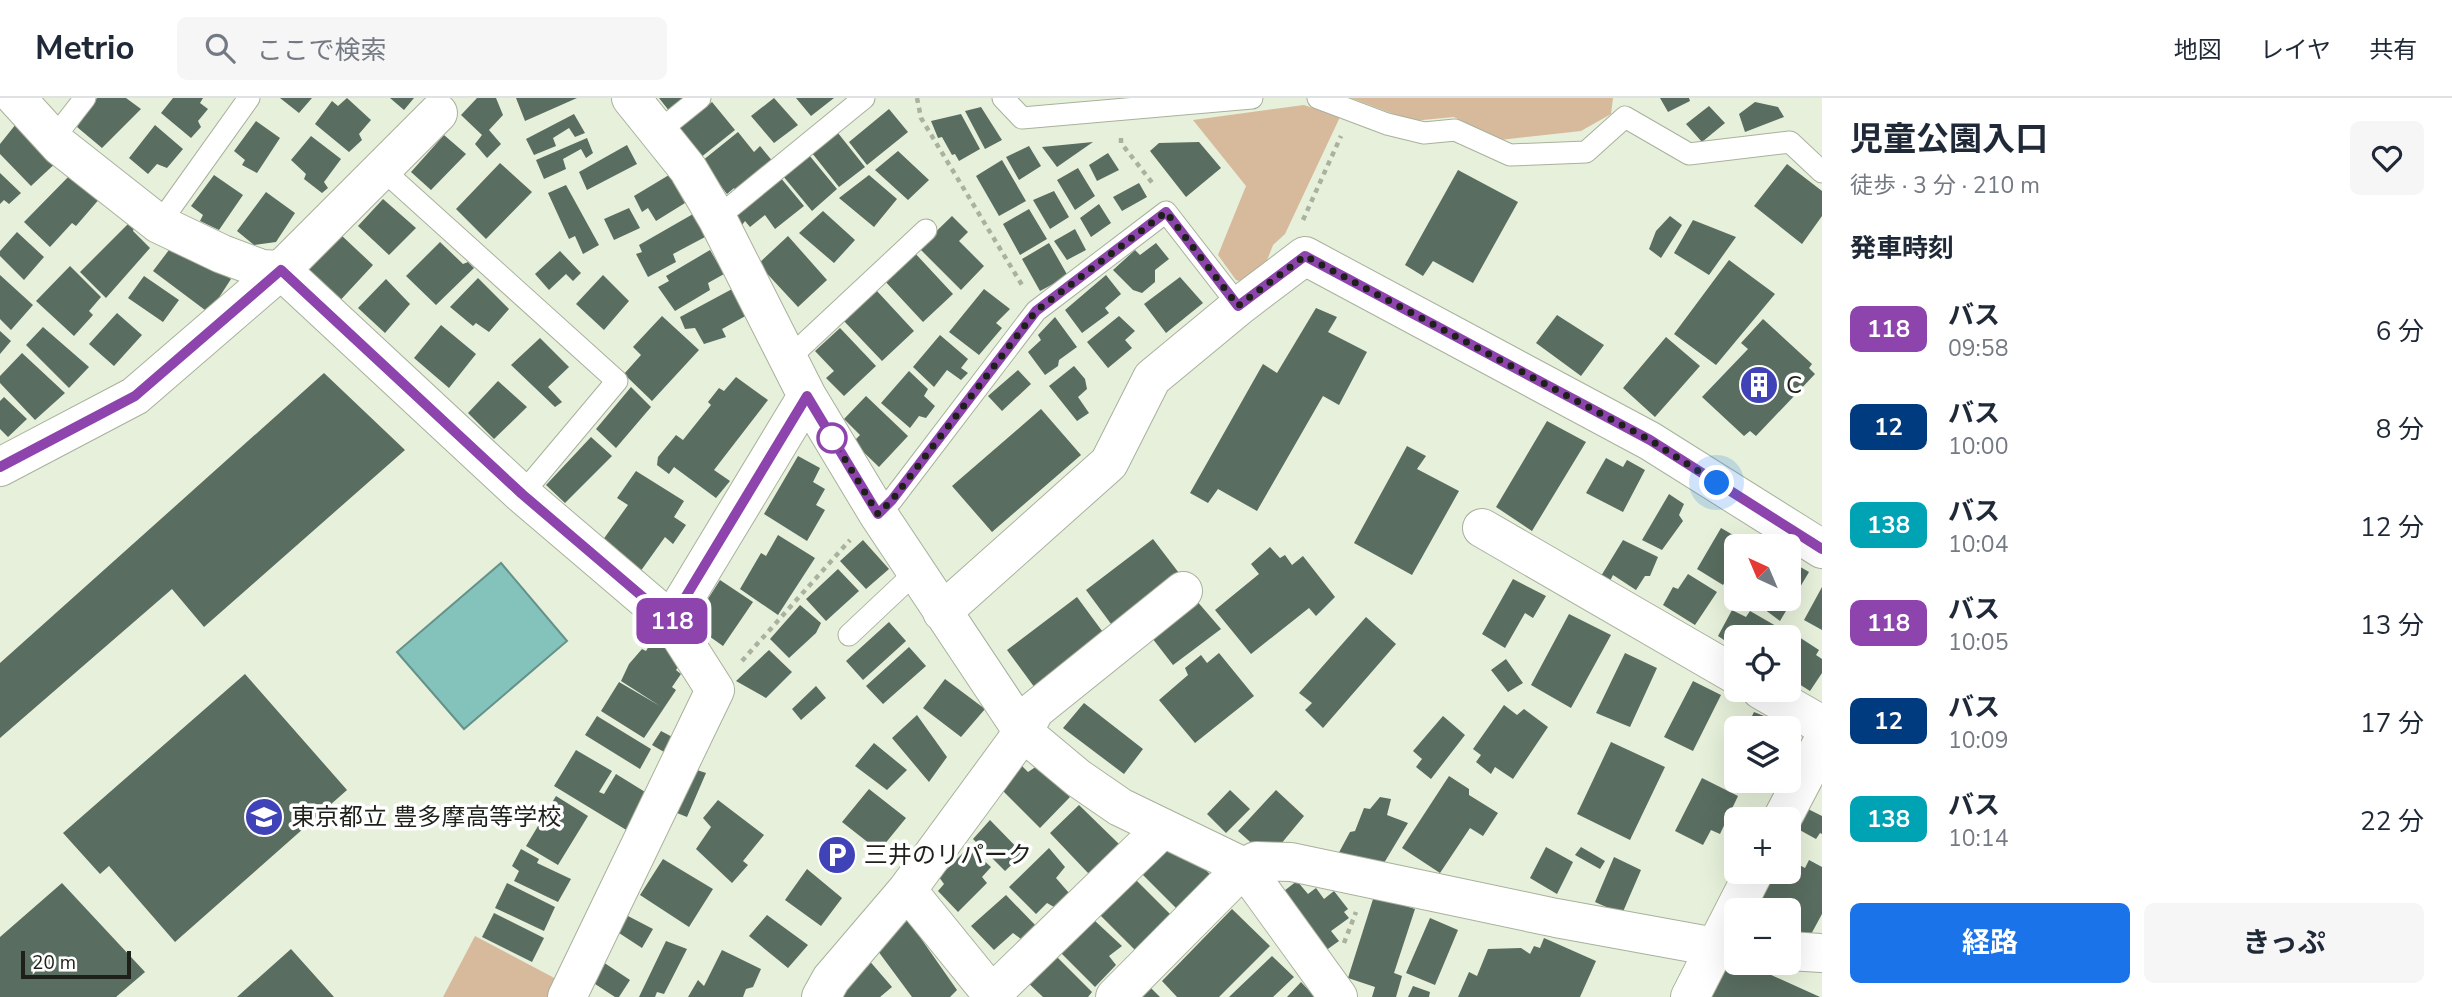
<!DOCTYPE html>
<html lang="ja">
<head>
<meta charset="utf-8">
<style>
	body { margin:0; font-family:"Nunito Sans","Noto Sans JP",sans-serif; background:#f6f6f7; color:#1f2937; height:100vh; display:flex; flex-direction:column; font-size:26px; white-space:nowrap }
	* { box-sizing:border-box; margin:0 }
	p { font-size:23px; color:#747a83 }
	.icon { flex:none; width:38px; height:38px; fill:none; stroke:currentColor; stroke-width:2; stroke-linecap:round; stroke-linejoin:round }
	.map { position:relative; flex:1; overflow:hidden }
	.sheet { display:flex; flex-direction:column; background:#fff; width:630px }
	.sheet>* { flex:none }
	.badge { padding:0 14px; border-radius:10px; font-size:24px; line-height:46px }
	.needle { width:46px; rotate:316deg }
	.tools { position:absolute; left:1724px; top:436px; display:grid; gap:14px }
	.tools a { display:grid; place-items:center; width:77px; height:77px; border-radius:10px; background:#fff; box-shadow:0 7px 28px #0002; font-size:35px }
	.scale { position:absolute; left:21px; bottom:18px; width:110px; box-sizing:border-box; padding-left:7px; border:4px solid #1d2119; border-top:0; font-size:19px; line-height:24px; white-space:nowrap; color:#1d2119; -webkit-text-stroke:5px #fff; paint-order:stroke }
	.you { position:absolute; width:35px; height:35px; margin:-18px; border:5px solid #fff; border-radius:50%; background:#1a73e8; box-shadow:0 0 0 10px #1a73e833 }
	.map>.badge { position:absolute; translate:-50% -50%; box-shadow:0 0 0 4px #fff }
	h2 { padding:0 28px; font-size:26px; line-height:63px }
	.round { display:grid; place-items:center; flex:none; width:74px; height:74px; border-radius:10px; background:#f6f6f7 }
	.head { display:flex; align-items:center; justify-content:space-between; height:119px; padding:0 28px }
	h1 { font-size:33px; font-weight:700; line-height:52px }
	.action { display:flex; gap:14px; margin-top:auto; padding:14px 28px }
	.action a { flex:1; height:80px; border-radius:10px; background:#1a73e8; color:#fff; font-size:28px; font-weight:700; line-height:80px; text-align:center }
	.action a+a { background:#f6f6f7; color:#1f2937 }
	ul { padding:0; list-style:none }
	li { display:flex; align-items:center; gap:21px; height:98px; padding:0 28px }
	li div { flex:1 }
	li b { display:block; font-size:26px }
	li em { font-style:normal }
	li .badge { min-width:77px; font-weight:700; text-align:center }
	header { display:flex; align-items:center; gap:42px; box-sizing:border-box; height:98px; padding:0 35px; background:#fff; border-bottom:2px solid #e0e1e3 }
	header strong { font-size:33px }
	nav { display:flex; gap:38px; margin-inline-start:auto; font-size:24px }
	.search { width:490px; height:63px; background:#f6f6f7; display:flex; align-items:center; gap:18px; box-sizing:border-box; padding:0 24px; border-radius:10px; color:#747a83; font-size:26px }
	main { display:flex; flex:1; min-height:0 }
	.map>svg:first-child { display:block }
	.green { fill:#d7b99b }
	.water { fill:#83c3bb; stroke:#64928a; stroke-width:2 }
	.building { fill:#596d60 }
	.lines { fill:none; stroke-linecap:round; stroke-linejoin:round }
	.service-casing { stroke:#a8b19c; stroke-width:23 }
	.minor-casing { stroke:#a8b19c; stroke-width:40 }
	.path { stroke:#a9b19f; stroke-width:4.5; stroke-dasharray:5 5; stroke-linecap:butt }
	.service { stroke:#fff; stroke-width:21 }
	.minor { stroke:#fff; stroke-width:38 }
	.line-casing { stroke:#fff; stroke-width:16 }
	.line { stroke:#8e44ad; stroke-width:10 }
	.walk { stroke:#1d2119; stroke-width:7; stroke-dasharray:0 12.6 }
	.stop-dot { fill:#fff; stroke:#8e44ad; stroke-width:3.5 }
	.labels { text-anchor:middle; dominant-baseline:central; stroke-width:7; stroke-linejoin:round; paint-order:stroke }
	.poi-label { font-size:24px; fill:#1d2119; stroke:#fff; text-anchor:start }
</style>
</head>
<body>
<header>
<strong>Metrio</strong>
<div class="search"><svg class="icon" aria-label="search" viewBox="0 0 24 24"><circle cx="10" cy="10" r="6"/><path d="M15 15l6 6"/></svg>ここで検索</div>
<nav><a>地図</a><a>レイヤ</a><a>共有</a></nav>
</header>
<main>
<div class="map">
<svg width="1822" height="899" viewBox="0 0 1822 899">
	<rect width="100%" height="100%" fill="#e6f0da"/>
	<path class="green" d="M1351 0H1613L1611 16 1581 33 1500 42 1454 19 1412 23Z
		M1304 7 1340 19 1285 136 1273 147 1264 170 1247 185 1236 182 1218 157 1246 88 1193 22Z
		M475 838 560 883 553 899H443Z"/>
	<path class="water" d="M501 465 567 543 464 631 397 554Z"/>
	<path class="building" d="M97 0H126L141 11 102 50 77 29Z
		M173 0H203L200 5 208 11 198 23 201 29 191 40 161 15Z
		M280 0H312L299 15Z
		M347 0 371 22 359 36 362 42 349 54 315 26 332 3 338 8Z
		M390 0H414L404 12Z
		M477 0H496L503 17 489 32 501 46 487 60 475 46 482 37 461 17Z
		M516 0H577L525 23Z
		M659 0H688L670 14Z
		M774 0 798 27 774 45 751 18Z
		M796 0H834L811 18Z
		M1660 0H1689L1690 3 1668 14Z
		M712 4 735 32 700 60 677 32Z
		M1755 4 1778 9 1784 19 1745 34 1739 16Z
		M1709 8 1725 25 1702 44 1686 26Z
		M981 9 1002 42 985 51 965 13Z
		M889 11 908 34 867 67 849 44Z
		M574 16 585 35 575 39 569 30 553 40 556 48 534 57 526 41Z
		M961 16 980 51 959 63 955 56 952 57 942 39 938 40 931 23Z
		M20 21 60 61 31 88 0 56V46Z
		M256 23 280 40 257 75 242 67 245 62 234 53Z
		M155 27 183 51 167 70 157 66 148 76 129 60Z
		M738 34 754 54 760 48 774 65 737 95 734 90 727 96 702 63Z
		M838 35 865 69 839 89 812 55Z
		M444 37 466 56 431 92 411 74Z
		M311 38 341 61 324 84 328 90 322 95 304 81 306 76 291 62Z
		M587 40 593 55 586 60 581 51 563 61 566 71 544 81 536 62Z
		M1093 44 1057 69 1042 49Z
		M1199 44 1221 70 1186 99 1150 53 1159 45Z
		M627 47 637 66 587 92 579 74Z
		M1029 48 1041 68 1019 82 1006 59Z
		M898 53 929 82 908 102 875 72Z
		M1108 55 1119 72 1097 83 1089 67Z
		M809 57 837 91 812 113 783 78Z
		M1002 62 1026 103 999 118 976 78Z
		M500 65 532 94 486 141 456 111Z
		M1787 66 1822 93V118L1802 146 1754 108Z
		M1078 70 1095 98 1075 112 1057 82Z
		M1458 72 1518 104 1473 185 1433 163 1423 178 1405 167Z
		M74 73 101 99 76 128 72 125 50 149 24 124Z
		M0 75 21 95 9 106 4 102 0 106Z
		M214 77 243 97 219 132 200 123 203 117 191 108Z
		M669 77 685 105 656 123 648 110 642 114 634 98Z
		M869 77 897 101 874 129 839 100Z
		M780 79 804 108 775 131 765 117 750 129 745 123 742 127 734 117Z
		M1139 85 1147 99 1122 113 1113 99Z
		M566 87 599 147 583 156 575 138 569 141 548 95Z
		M1054 93 1069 119 1050 131 1033 102Z
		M266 94 295 115 276 144 254 147 237 133Z
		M383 101 416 130 389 157 358 128Z
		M1099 106 1111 125 1091 139 1080 120Z
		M629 110 640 130 614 142 604 121Z
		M1029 111 1047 141 1020 157 1003 126Z
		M823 113 855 142 834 165 799 135Z
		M693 116 705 139 673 156 676 164 648 179 636 156 642 154 639 147Z
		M952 118 968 134 959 143 984 168 961 192 919 150Z
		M1670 118 1682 127 1661 160 1649 151 1656 133Z
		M1693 122 1736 139 1709 177 1674 155Z
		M129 125 134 130 133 133 150 150 106 200 80 174Z
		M1075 131 1086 152 1067 162 1054 143Z
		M17 134 44 159 24 182 0 158V153Z
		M340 136 373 167 335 208 303 178Z
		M788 138 827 182 798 209 758 166Z
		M440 144 463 166 468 164 474 170 436 207 406 178Z
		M1049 145 1068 178 1040 193 1022 161Z
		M1156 145 1169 161 1155 172V184L1142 195 1133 192 1113 172 1135 152 1140 157Z
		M172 148 189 154 231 181 209 215 153 173Z
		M710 152 724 176 708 185 710 192 675 213 658 189 669 183 666 178Z
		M560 153 581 175 573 183 566 176 549 192 535 176Z
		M913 153 953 196 923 224 883 181Z
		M1729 162 1775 196 1716 267 1674 236Z
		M70 168 101 199 89 213 93 217 74 238 36 203Z
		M0 177 33 207 11 232 0 221Z
		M603 177 629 203 604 232 576 206Z
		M1106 177 1121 196 1105 210 1109 215 1082 235 1065 212Z
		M144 178 179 202 163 224 128 200Z
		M1180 179 1203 205 1166 235 1144 206Z
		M478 180 509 211 489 234 476 225 473 228 450 209Z
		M386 181 410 206 385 235 358 210Z
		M734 190 749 216 722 231 726 239 704 246 695 230 685 231 680 219Z
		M984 191 1010 211 996 225 1002 230 979 257 949 234Z
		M876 192 914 233 882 263 843 222Z
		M1316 210 1337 219 1328 234 1367 254 1339 307 1323 298 1257 413 1218 391 1208 405 1190 395 1263 266 1277 275Z
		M117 215 142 237 114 268 89 246Z
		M1557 217 1604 247 1581 278 1536 245Z
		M662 218 699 252 652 303 624 276 641 257 633 249Z
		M1119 218 1135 233 1125 242 1132 250 1108 270 1087 244Z
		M1055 219 1077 249 1059 262 1058 268 1045 277 1028 254 1041 242 1038 237Z
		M1763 221 1812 266 1809 270 1815 276 1756 338 1750 333 1744 338 1702 299 1748 251 1741 245Z
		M441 227 476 256 449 290 414 260Z
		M43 229 89 269 69 290 26 247Z
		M840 230 876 268 844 298 826 280 834 273 815 253Z
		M0 233 11 243 0 256Z
		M940 237 968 261 961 270 968 275 961 282 947 272 934 289 913 269Z
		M1666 239 1700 268 1655 319 1623 290Z
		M540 240 569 269 548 289 562 304 555 309 511 267Z
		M22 255 65 295 35 322 0 285V278Z
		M1074 268 1085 281 1087 291 1078 299 1089 315 1077 323 1049 288Z
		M1018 272 1031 286 1002 313 988 298Z
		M909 273 928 291 924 298 935 308 926 320 919 318 910 330 881 305Z
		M324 275 405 352 204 529 172 491 0 640V565Z
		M736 279 768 302 714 372 730 383 716 400 674 369 669 376 657 367 658 359 676 337 683 342 711 307 708 304 719 290 724 293Z
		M498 283 527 309 494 341 468 315Z
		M631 289 651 309 616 350 596 331Z
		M866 298 908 338 879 369 853 344 860 337 844 321Z
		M4 299 27 321 8 339 0 331V303Z
		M1041 311 1081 357 992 434 952 388Z
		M1547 323 1586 344 1532 433 1496 409Z
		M591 339 612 358 565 405 546 387Z
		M1407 348 1426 358 1417 371 1459 393 1412 477 1354 445Z
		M798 358 820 370 813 384 825 391 816 407 825 412 807 443 764 416Z
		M1606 360 1623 369 1627 362 1645 372 1623 414 1586 395Z
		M636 373 684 403 674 419 686 427 673 446 665 439 640 474 600 446 628 407 617 400Z
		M1669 396 1684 406 1679 417 1683 423 1662 452 1642 442Z
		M1721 430 1747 445 1745 448H1736V465L1723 487 1697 471Z
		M778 437 815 460 778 517 740 491 761 455 766 458Z
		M1153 441 1182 479 1114 530 1086 492Z
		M863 442 889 471 866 491 840 463Z
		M1623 442 1658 459 1650 478H1645L1636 492 1613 477 1610 483 1601 478Z
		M1270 449 1280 460 1285 457 1292 467 1303 458 1335 499 1316 518 1309 510 1251 556 1215 512 1259 476 1251 466Z
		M1790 463 1809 474 1780 523 1760 508 1764 500H1788Z
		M838 471 859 493 826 523 806 501Z
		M1688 476 1717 494 1695 527 1663 507 1673 489 1678 491Z
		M1513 481 1546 498 1533 520 1525 515 1505 550 1482 536Z
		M720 482 753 504 723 548 692 526Z
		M1822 489V532L1804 522Z
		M1077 499 1105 537 1035 590 1007 552Z
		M1196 502 1221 531 1173 567 1149 536Z
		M800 507 821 525 816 535 789 560 770 541Z
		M1732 512 1746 519 1750 513 1783 532 1779 539H1736V550L1718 538Z
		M1569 516 1611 537 1571 610 1531 587Z
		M1366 519 1396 546 1323 630 1305 612 1312 605 1299 595Z
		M889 524 906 543 863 582 846 563Z
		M1799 539 1819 552 1816 557 1822 561V575L1810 593 1788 579V554Z
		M653 541 684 560 676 572 681 576 672 589 676 592 644 640 601 613 619 584 660 608 621 583 629 566 642 551 646 553Z
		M909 549 926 568 883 606 866 588Z
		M769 552 792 574 766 600 736 583Z
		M1219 555 1254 598 1195 645 1159 602 1188 577 1185 570 1201 557 1207 565Z
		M1625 555 1657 570 1630 629 1596 615Z
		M1506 561 1523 585 1508 594 1491 572Z
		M245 576 347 692 175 844 109 768 100 776 63 735Z
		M945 581 985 611 961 639 923 610Z
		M1693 583 1721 597 1693 653 1664 639Z
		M816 588 826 600 801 622 792 611Z
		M1084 605 1143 651 1124 676 1063 630Z
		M1504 607 1517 617 1524 611 1548 629 1513 681 1495 669 1491 676 1476 664 1481 657 1473 651Z
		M1754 614 1784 626 1782 630H1746Z
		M917 617 947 659 929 684 892 640Z
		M597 618 651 651 640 671 585 637Z
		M1443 618 1465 637 1431 681 1416 669 1422 661 1413 653Z
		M661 633 680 643 671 658 652 647Z
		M1611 644 1665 669 1630 742 1577 716Z
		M874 645 907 672 887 692 855 668Z
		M1736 649V672L1726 667Z
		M576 652 612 673 599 694 604 696 616 676 650 697 628 733 554 688Z
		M1020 666 1028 674 1037 668 1070 699 1040 730 998 688Z
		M694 671 706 675 687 719 677 715Z
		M1449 678 1469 691V697L1498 715 1483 738 1470 730 1440 775 1402 750Z
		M1702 680 1738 698 1720 736 1711 732 1703 747 1675 733Z
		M869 691 906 720 879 753 842 724Z
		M1230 692 1250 711 1226 735 1207 716Z
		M1276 692 1304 718 1276 752 1257 750 1238 733Z
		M556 698 588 718 558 767 526 748Z
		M1380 699 1391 701 1387 717 1408 725 1381 770 1336 760 1350 734 1355 733 1364 710 1370 711Z
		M718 702 764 737 743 763 748 767 732 785 696 751 711 729 703 720Z
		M1079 707 1119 746 1089 776 1050 735Z
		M1808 711 1822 718V736L1820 735 1816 741 1796 730Z
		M990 722 1023 756 1005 773 973 741Z
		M1174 742 1212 778 1178 812 1141 775Z
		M969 749 991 769 982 779 987 785 958 814 938 793 944 786 939 779Z
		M1546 749 1573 764 1557 796 1530 780Z
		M1581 749 1605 763 1600 771 1575 757Z
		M1049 750 1065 769 1056 780 1069 795 1054 809 1047 805 1036 816 1009 789Z
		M521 751 539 761 537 765 571 781 558 804 514 783 519 773 512 768Z
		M1614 759 1641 772 1622 816 1595 804Z
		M663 761 713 791 689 829 640 797Z
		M1788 761 1805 770 1809 762 1822 769V816L1809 840 1788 828V812H1752L1773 774H1788Z
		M807 771 842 800 821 828 785 802Z
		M1134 780 1173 819 1138 855 1099 816Z
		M1297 783 1308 796 1316 790 1324 801 1334 793 1348 811 1344 814 1349 820 1331 833 1339 843 1325 853 1280 796Z
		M62 785 145 874 116 899H0V839Z
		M507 785 555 809 544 833 495 810Z
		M1006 797 1038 830 1025 844 1013 835 994 852 971 828Z
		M1374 798 1415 811 1394 875 1402 878 1396 899H1372L1375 889 1348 880Z
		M1232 811 1270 848 1219 899H1177L1162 883Z
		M494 815 544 840 532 864 482 839Z
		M767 817 808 847 788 870 749 838Z
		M628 818 653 831 642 850 619 835Z
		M1430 820 1458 832 1435 887 1406 875Z
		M908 822 957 892 950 899H912L875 849Z
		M1094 822 1122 848 1109 858 1116 867 1095 889 1057 851Z
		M1544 840 1596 863 1580 899H1458L1469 874 1477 878 1488 851 1521 850 1530 856 1534 848 1540 850Z
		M666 843 687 851 664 896 657 894 655 899H639Z
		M291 851 334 899H237Z
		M1049 851 1092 894 1088 899H1043L1022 879Z
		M722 852 761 871 753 889 746 891 743 899H688L698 882 704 888Z
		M1272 858 1294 879 1273 899H1229Z
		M867 860 892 889 880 899H839Z
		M603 864 630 882 619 899H615L592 884Z
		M1730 865 1754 875 1756 870 1820 899H1708L1722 869Z
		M1301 884 1315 899H1287Z
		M1148 887 1160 899H1138Z
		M1413 888 1430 894 1429 899H1408Z"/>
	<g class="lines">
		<defs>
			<path id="service" d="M1003 0 1022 20 1252 0
				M1318 0 1387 26 1424 35 1455 32 1510 57 1586 54 1625 19 1689 56 1790 44 1822 74
				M659 33 700 0
				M53 41 85 0
				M382 71 617 283 522 396
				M717 120 864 0
				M159 126 249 0
				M788 261 926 132
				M878 416 892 402 1036 213 1166 114 1239 208
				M849 537 917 473"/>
			<path id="minor" d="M16 0 60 48 159 126 222 156 262 171 281 172 522 396 671 523 715 592 567 899
				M631 0 688 71 717 120 807 298 878 416 1023 634 1078 680 1120 709 1244 769 1338 899
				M0 369 135 298 281 172 438 15
				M1482 430 1736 577
				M942 514 1109 365 1152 280 1239 208 1305 158 1650 343 1822 451
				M671 523 807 298
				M1761 592 1822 627
				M1782 721 1822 645
				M907 792 994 899
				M1788 853 1822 855
				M992 896 1163 730
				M821 899 831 881 907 792 1023 634 1035 612 1183 493
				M1115 899 1244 769 1256 763 1291 764 1556 820 1715 849 1736 850
				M1690 899 1754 774"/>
		</defs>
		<use href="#service" class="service-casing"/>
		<use href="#minor" class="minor-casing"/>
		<path class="path" d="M917 0 921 20 1022 187
			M1121 40V45L1154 87
			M1303 122 1341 38
			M742 563 850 442
			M1344 845 1356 814"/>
		<use href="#service" class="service"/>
		<use href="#minor" class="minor"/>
	</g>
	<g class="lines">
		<defs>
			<path id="line" d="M0 369 135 298 281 172 522 396 671 523 807 298 878 416 892 402 1036 213 1166 114 1238 208 1305 158 1650 342 1822 451"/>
		</defs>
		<use href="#line" class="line-casing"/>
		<use href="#line" class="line"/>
		<path class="walk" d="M832 340 878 416 892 402 1036 213 1166 114 1238 208 1305 158 1650 342 1717 385"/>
	</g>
	<defs>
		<symbol id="building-disc" viewBox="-11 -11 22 22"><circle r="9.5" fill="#4042b7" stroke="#fff"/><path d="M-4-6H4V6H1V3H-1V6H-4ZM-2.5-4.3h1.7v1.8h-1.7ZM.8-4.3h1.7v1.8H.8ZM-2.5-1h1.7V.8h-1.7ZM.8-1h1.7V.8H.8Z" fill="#fff"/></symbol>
		<symbol id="school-disc" viewBox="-11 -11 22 22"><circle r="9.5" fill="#4042b7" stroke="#fff"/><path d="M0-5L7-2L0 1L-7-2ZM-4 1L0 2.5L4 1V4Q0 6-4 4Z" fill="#fff"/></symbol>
		<symbol id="parking-disc" viewBox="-11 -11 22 22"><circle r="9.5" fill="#4042b7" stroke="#fff"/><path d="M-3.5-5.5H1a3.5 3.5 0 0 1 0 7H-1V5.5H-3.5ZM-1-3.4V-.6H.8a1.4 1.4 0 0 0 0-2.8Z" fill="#fff"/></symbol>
	</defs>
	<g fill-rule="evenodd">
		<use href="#building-disc" x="1737" y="265" width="44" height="44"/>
		<use href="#school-disc" x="242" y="697" width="44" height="44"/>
		<use href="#parking-disc" x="815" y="735" width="44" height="44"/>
	</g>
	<circle class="stop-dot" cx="832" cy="340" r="14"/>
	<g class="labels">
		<g class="poi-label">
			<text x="1786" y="287">C</text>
			<text x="291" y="719">東京都立 豊多摩高等学校</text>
			<text x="864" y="757">三井のリパーク</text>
		</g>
	</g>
</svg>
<div class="tools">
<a><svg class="needle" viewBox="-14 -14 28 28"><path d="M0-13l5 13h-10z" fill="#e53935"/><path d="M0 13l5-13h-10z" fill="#747a83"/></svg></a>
<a><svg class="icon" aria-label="locate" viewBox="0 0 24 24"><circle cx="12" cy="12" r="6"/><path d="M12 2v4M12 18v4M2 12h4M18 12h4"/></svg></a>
<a><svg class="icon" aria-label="layers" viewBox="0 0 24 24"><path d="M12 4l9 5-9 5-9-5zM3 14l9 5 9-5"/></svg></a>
<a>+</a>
<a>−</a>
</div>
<div class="scale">20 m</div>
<div class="you" style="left:1717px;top:385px"></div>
<b class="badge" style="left:672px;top:523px;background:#8e44ad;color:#fff">118</b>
</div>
<section class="sheet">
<div class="head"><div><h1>児童公園入口</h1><p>徒歩 · 3 分 · 210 m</p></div><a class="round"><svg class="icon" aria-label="heart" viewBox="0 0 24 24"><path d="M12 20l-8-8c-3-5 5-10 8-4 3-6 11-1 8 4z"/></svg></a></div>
<h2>発車時刻</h2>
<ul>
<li><span class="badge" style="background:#8e44ad;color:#fff">118</span><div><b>バス</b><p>09:58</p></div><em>6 分</em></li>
<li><span class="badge" style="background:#003b80;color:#fff">12</span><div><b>バス</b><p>10:00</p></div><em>8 分</em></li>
<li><span class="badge" style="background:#00a3b4;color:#fff">138</span><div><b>バス</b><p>10:04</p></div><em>12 分</em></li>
<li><span class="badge" style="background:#8e44ad;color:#fff">118</span><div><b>バス</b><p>10:05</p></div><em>13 分</em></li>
<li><span class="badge" style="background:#003b80;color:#fff">12</span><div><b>バス</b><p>10:09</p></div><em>17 分</em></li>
<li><span class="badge" style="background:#00a3b4;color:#fff">138</span><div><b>バス</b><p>10:14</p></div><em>22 分</em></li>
</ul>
<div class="action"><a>経路</a><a>きっぷ</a></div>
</section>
</main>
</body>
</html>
